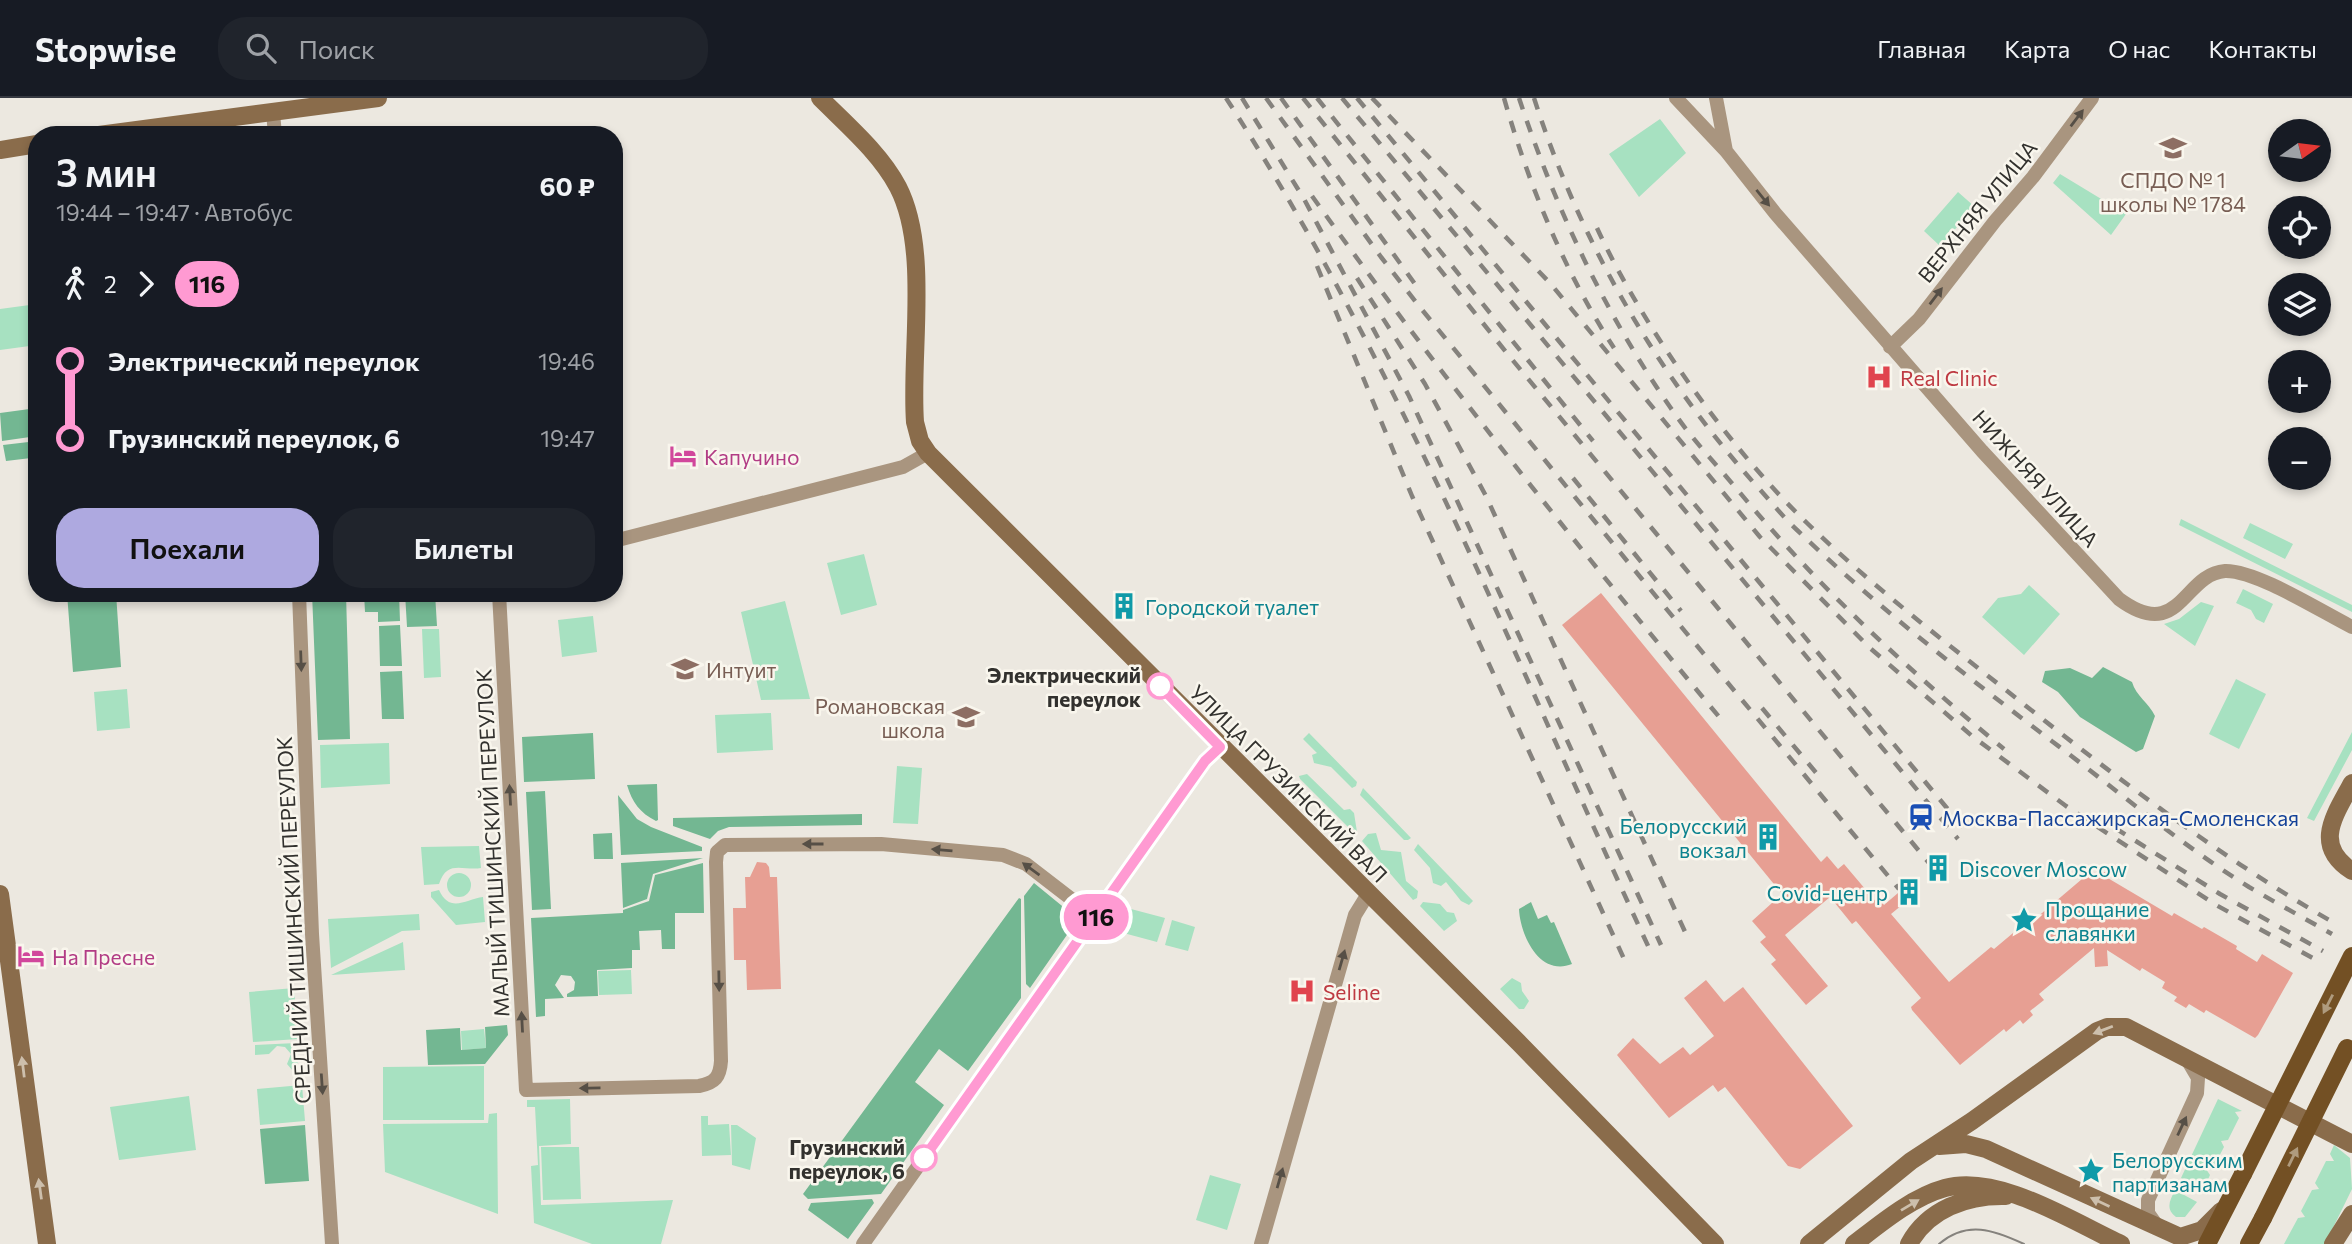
<!DOCTYPE html>
<html lang="ru">
<head>
<meta charset="utf-8">
<style>
	body { margin:0; font-family:Commissioner,sans-serif; background:#20242c; color:#f1f3f6; height:100vh; display:flex; flex-direction:column; font-size:26px; white-space:nowrap }
	* { box-sizing:border-box; margin:0 }
	p { font-size:23px; color:#9ea1a6 }
	.icon { flex:none; width:38px; height:38px; fill:none; stroke:currentColor; stroke-width:2; stroke-linecap:round; stroke-linejoin:round }
	.map { position:relative; flex:1; overflow:hidden }
	.panel { position:absolute; left:28px; top:28px; width:595px; height:476px; display:flex; flex-direction:column; background:#171b24; border-radius:28px; box-shadow:0 4px 10px #0003 }
	.panel>* { flex:none }
	.badge { padding:0 14px; border-radius:23px; font-size:24px; line-height:46px }
	.needle { width:46px; rotate:76deg }
	.fabs { position:absolute; left:2268px; top:21px; display:grid; gap:14px }
	.fabs a { display:grid; place-items:center; width:63px; height:63px; border-radius:50%; background:#171b24; box-shadow:0 4px 10px #0003; font-size:35px }
	.map>.badge { position:absolute; translate:-50% -50%; box-shadow:0 0 0 4px #fff }
	.legs { display:flex; align-items:center; gap:10px; height:77px; padding:0 28px; font-size:23px }
	.legs p { margin-inline-start:auto }
	.overview { display:flex; align-items:center; justify-content:space-between; height:119px; padding:0 28px }
	h1 { font-size:38px; font-weight:600; line-height:52px }
	.primary-button { display:flex; gap:14px; margin-top:auto; padding:14px 28px }
	.primary-button a { flex:1; height:80px; border-radius:28px; background:#aea9e0; color:#111; font-size:28px; font-weight:600; line-height:80px; text-align:center }
	.primary-button a+a { background:#20242c; color:#f1f3f6 }
	ul { padding:0 28px; list-style:none }
	li { display:flex; align-items:center; gap:24px; height:77px; font-size:26px }
	li i { display:grid; place-items:center; width:10px; height:100%; margin:0 9px; background:currentColor }
	li i::after { content:''; width:18px; height:18px; margin:-9px; border:5px solid; border-radius:50%; background:#171b24 }
	li p { margin-inline-start:auto }
	li:first-child i { background:linear-gradient(#0000 50%,currentColor 0) }
	li:last-child i { background:linear-gradient(currentColor 50%,#0000 0) }
	header { display:flex; align-items:center; gap:42px; box-sizing:border-box; height:98px; padding:0 35px; background:#171b24; border-bottom:2px solid #363941 }
	header strong { font-size:33px }
	nav { display:flex; gap:38px; margin-inline-start:auto; font-size:24px }
	.search { width:490px; height:63px; background:#20242c; display:flex; align-items:center; gap:18px; box-sizing:border-box; padding:0 24px; border-radius:28px; color:#9ea1a6; font-size:26px }
	.map>svg:first-child { display:block }
	.green { fill:#a7e1c1 }
	.forest { fill:#73b792 }
	.building { fill:#e79f93 }
	.lines { fill:none; stroke-linecap:round; stroke-linejoin:round }
	.street { stroke:#a9957f; stroke-width:14 }
	.secondary { stroke:#8a6c4b; stroke-width:18 }
	.primary { stroke:#735024; stroke-width:18 }
	.tram { stroke:#85827d; stroke-width:2 }
	.rail { stroke:#85827d; stroke-width:4.5; stroke-dasharray:12 12; stroke-linecap:butt }
	.primary-bridge { stroke:#735024; stroke-width:18 }
	.oneway { fill:#564f46 }
	.oneway2 { fill:#af9b7e }
	.oneway3 { fill:#cdbfac }
	.line-1-casing { stroke:#fff; stroke-width:16 }
	.line-1 { stroke:#ff9ad2; stroke-width:10 }
	.stop-1-dot { fill:#fff; stroke:#ff9ad2; stroke-width:3.5 }
	.labels { text-anchor:middle; dominant-baseline:central; stroke-width:5; stroke-linejoin:round; paint-order:stroke }
	.education-label { font-size:21px; fill:#785e54; stroke:#f9f6ed }
	.street-label { font-size:21px; fill:#32312e; stroke:#f9f6ed }
	.health-label { font-size:21px; fill:#be3a42; stroke:#f9f6ed; text-anchor:start }
	.hotel-label { font-size:21px; fill:#b23c85; stroke:#f9f6ed; text-anchor:start }
	.culture-label { font-size:21px; fill:#0d838f; stroke:#f9f6ed; text-anchor:start }
	.stop-label { font-size:21px; font-weight:bold; fill:#32312e; stroke:#f9f6ed; text-anchor:end }
	.transit-label { font-size:21px; fill:#164399; stroke:#f9f6ed; text-anchor:start }
</style>
</head>
<body>
<header>
<strong>Stopwise</strong>
<div class="search"><svg class="icon" aria-label="search" viewBox="0 0 24 24"><circle cx="10" cy="10" r="6"/><path d="M15 15l6 6"/></svg>Поиск</div>
<nav><a>Главная</a><a>Карта</a><a>О нас</a><a>Контакты</a></nav>
</header>
<div class="map">
<svg width="2352" height="1146" viewBox="0 0 2352 1146">
	<rect width="100%" height="100%" fill="#ece8e0"/>
	<path class="green" d="M1660 21 1686 55 1639 99 1609 56Z
		M2060 76 2126 116 2111 137 2053 85Z
		M1958 94 1975 109 1940 148 1924 133Z
		M37 206V247L0 252V211Z
		M2181 421 2352 507V514L2179 427Z
		M2250 425 2293 446 2285 461 2243 440Z
		M864 456 877 507 841 517 827 465Z
		M2029 487 2060 516 2024 557 1982 519 1998 500 2021 496Z
		M2243 491 2273 506 2264 525 2256 521 2251 512 2236 505Z
		M785 503 810 601 761 602 741 514Z
		M2201 504 2214 508 2195 548 2164 526 2179 521Z
		M593 518 597 554 562 559 558 522Z
		M422 531H439L441 579 424 580Z
		M2236 581 2266 596 2239 651 2209 636Z
		M127 591 130 630 97 633 94 594Z
		M771 615 773 652 717 655 715 617Z
		M2352 634V652L2314 723 2307 720Z
		M1309 635 1357 684 1356 688 1352 690 1331 669 1314 665 1312 657 1317 655 1303 641Z
		M389 645 390 686 321 690 320 647Z
		M897 668 922 670 918 726 893 725Z
		M1307 676 1344 712 1350 711 1354 715 1357 734 1354 735 1300 681 1299 678Z
		M1363 690 1411 740 1408 742H1404L1360 697Z
		M1376 735 1381 752 1401 754 1406 783 1418 793 1417 800 1413 802 1362 743 1368 736Z
		M1418 746 1473 803 1469 807 1461 803 1446 784 1441 788 1433 785 1430 770 1414 752Z
		M479 748 481 770C463 773 447 761 439 786L424 787 421 749Z
		M447 787a12 12 0 1 1 24 0a12 12 0 1 1-24 0Z
		M439 792C450 816 466 801 483 799L485 824 456 827 431 799V794Z
		M1423 804 1440 806 1447 814 1454 815 1457 823 1444 833 1420 808Z
		M1131 811 1165 820 1157 844 1116 833Z
		M419 816 420 832 402 833 331 870 328 821Z
		M1172 822 1195 829 1188 853 1165 847Z
		M403 844 405 872 331 877Z
		M631 872 632 896 599 897 598 873Z
		M1512 880 1521 885 1522 893 1529 903 1524 911H1519L1500 891Z
		M294 890 298 941 253 944 249 894Z
		M484 931 486 950 462 952 461 933Z
		M296 945 299 980 287 966 291 956 285 949 277 948 269 956 255 957V947Z
		M484 968V1022H383V969Z
		M302 987 305 1023 260 1027 257 991Z
		M189 998 196 1052 119 1062 110 1009Z
		M570 1001 571 1046 539 1048 541 1107 673 1102 661 1146H592L534 1125 531 1068 538 1067 535 1009H527V1002Z
		M2218 1001 2242 1013 2235 1014 2239 1020 2228 1042 2221 1043 2224 1049 2213 1070 2206 1071 2210 1077 2203 1092 2181 1080Z
		M497 1015 498 1116 385 1074 383 1026 488 1025 489 1016Z
		M701 1018H708V1027L729 1026 731 1057 702 1058Z
		M731 1027H737L756 1040 750 1072 732 1067Z
		M2334 1047 2350 1060 2352 1091 2325 1146H2284L2298 1120 2305 1119 2301 1113 2312 1092 2319 1091 2315 1085 2326 1063H2334L2330 1056Z
		M541 1049H579L581 1101 543 1102Z
		M1210 1077 1241 1086 1227 1132 1196 1122Z
		M2175 1092 2197 1104 2185 1119H2176C2165 1111 2170 1102 2175 1092Z"/>
	<path class="forest" d="M37 310V338L2 343 0 315Z
		M37 343V363L31 360 6 363 3 347Z
		M67 495H116L121 569 73 574Z
		M312 495H346L350 641 318 642Z
		M364 495H399L400 523 378 524V514H365Z
		M405 495H435L437 528 407 529Z
		M400 527 402 568H380L379 528Z
		M2103 569 2132 584C2136 598 2149 605 2155 618L2143 651 2136 654 2080 619 2058 594 2042 584 2045 573 2070 570 2092 580Z
		M402 573 404 621H382L380 574Z
		M593 635 595 681 524 684 522 639Z
		M657 686 658 722 656 723C640 715 632 704 627 687Z
		M545 693 551 811 532 812 526 694Z
		M618 697 637 721 651 729 702 749V753L621 757Z
		M862 716V727L729 729 718 733 710 741 673 728V720Z
		M612 735 613 761H594L593 736Z
		M703 760 653 776 647 801 623 810 621 765Z
		M703 765 704 815H675V851H662L661 832 639 833 640 852H632V870L597 872 598 898 567 899V896L574 892 575 884 571 878 561 877 555 887 564 900 545 901V918L536 919 531 820 623 815V812L649 803 655 777Z
		M1034 785 1078 821 1030 890 1026 886 1024 798Z
		M1019 800 1021 801V900L968 973 939 951 915 984 944 1007 881 1096 808 1101 803 1096Z
		M1531 804 1538 821 1547 817 1551 825 1554 824 1572 866C1539 879 1520 836 1519 811Z
		M507 927 508 937 485 966 428 967 426 932 460 930 461 952 486 950 485 929Z
		M305 1027 309 1083 265 1086 260 1031Z
		M872 1101 874 1105 848 1141 808 1112 811 1105Z"/>
	<path class="building" d="M1601 495 1821 764 1827 758 1838 771 1844 766 1877 805 1880 802 1884 807 1905 789 1913 798 1891 816 1949 884 1991 849 1994 851 2019 830 2021 833 2082 781 2081 776 2106 774V779L2172 818 2174 815 2202 831 2204 829 2237 848 2236 851 2257 864 2262 856 2293 875 2258 937 2255 940 2206 912 2204 915 2189 906 2186 910 2174 903 2177 899 2162 890 2165 884 2142 870 2140 873 2107 852 2108 868 2095 869 2094 850 2039 896 2044 902 2030 913 2033 917 2023 926 2020 922 2006 934 2004 931 1960 967 1912 912 1911 909 1921 900 1856 823 1852 826 1830 799 1785 837 1828 888 1806 907 1771 866 1776 862 1760 844 1766 839 1752 823 1782 796 1562 527Z
		M757 764 766 765 769 769 770 779H777L781 891 747 892 746 862H734L733 810H746L745 779H750Z
		M1706 882 1724 904 1743 889 1853 1028 1800 1071 1788 1068 1725 989 1718 994 1713 987 1669 1020 1617 957 1633 940 1660 966 1683 949 1690 957 1714 938 1684 900Z"/>
	<g class="lines">
		<path class="street" d="M1676 0 1726 53
			M1716 0 1726 53 1775 115 1982 353 2119 501C2180 546 2183 476 2225 473 2256 472 2322 514 2352 529
			M273 14 275 37
			M1890 249 1919 221 1995 123 2033 79 2092 0
			M614 443 903 369 928 355
			M299 495 312 836 332 1146
			M499 495 526 992 699 988C715 985 720 979 721 963L716 764 717 754 725 747 881 746 1003 757 1026 766 1096 820
			M2158 1129 2148 1115V1102L2197 995 2198 980 2188 963
			M863 1146 1205 663 1220 649
			M1261 1146 1355 817 1368 796"/>
		<path class="secondary" d="M820 0C847 27 880 55 898 89 930 151 910 254 915 324L920 343 928 355 1520 946 1715 1146
			M99 37 378 0
			M0 52 37 46
			M2352 685C2335 717 2312 747 2352 773
			M0 796 47 1146
			M1939 1048 1966 1046 1986 1051 2180 1139 2202 1132 2221 1113
			M1809 1146 1911 1063 1972 1023 2097 933 2107 929H2126L2352 1046
			M1854 1146C1880 1126 1912 1099 1945 1090 1998 1075 2073 1124 2121 1146
			M1909 1146C1928 1111 1967 1097 2006 1098
			M2333 1146 2352 1116"/>
		<path class="primary" d="M2207 1146 2243 1076
			M2249 1146 2263 1120"/>
		<path class="tram" d="M1939 1146C1967 1122 1994 1132 2024 1146"/>
		<path class="rail" d="M1226 0C1399 267 1516 565 1650 852
			M1242 0 1304 101 1409 298 1661 847
			M1266 0 1381 159 1419 208 1659 502 1899 791
			M1281 0 1420 193
			M1303 0 1510 259 1929 765
			M1317 0 1593 343
			M1342 0 1958 741
			M1357 0 1966 733
			M1372 0 1550 185 1760 439 1870 550 1972 638 2066 708 2216 807 2318 863
			M1504 0C1529 88 1564 173 1614 250
			M1519 0C1556 112 1607 220 1675 316 1693 342 1715 365 1736 390 1816 487 1907 571 2004 651
			M1534 0C1579 141 1655 273 1753 384 1768 400 1781 417 1797 432 1877 509 1965 577 2053 644 2118 693 2180 746 2249 789 2276 805 2304 820 2332 836
			M1312 98C1442 280 1582 454 1725 626
			M1597 130C1642 228 1729 350 1807 425 1875 491 1952 549 2026 608 2125 686 2226 763 2336 826
			M1317 168 1412 398 1625 863
			M1357 180 1425 286 1486 398 1686 836
			M1573 380 1681 513
			M1762 610 1818 677
			M2115 730 2220 796 2323 853"/>
		<path class="primary-bridge" d="M2243 1076 2352 858
			M2263 1120 2347 950"/>
	</g>
	<defs><path id="oneway-solid" d="M-6-.8H1V-3.2L6.5 0L1 3.2V.8H-6Z" transform="scale(1.75)"/></defs>
	<g class="oneway">
		<use href="#oneway-solid" transform="translate(2077 20) rotate(-53)"/>
		<use href="#oneway-solid" transform="translate(1763 100) rotate(51)"/>
		<use href="#oneway-solid" transform="translate(1936 198) rotate(-53)"/>
		<use href="#oneway-solid" transform="translate(301 563) rotate(88)"/>
		<use href="#oneway-solid" transform="translate(510 697) rotate(-93)"/>
		<use href="#oneway-solid" transform="translate(813 746) rotate(-180)"/>
		<use href="#oneway-solid" transform="translate(942 752) rotate(-175)"/>
		<use href="#oneway-solid" transform="translate(1031 771) rotate(-144)"/>
		<use href="#oneway-solid" transform="translate(1342 862) rotate(-74)"/>
		<use href="#oneway-solid" transform="translate(719 883) rotate(89)"/>
		<use href="#oneway-solid" transform="translate(522 924) rotate(-93)"/>
		<use href="#oneway-solid" transform="translate(322 986) rotate(86)"/>
		<use href="#oneway-solid" transform="translate(590 990) rotate(179)"/>
		<use href="#oneway-solid" transform="translate(2182 1028) rotate(-65)"/>
		<use href="#oneway-solid" transform="translate(1280 1080) rotate(-74)"/>
	</g>
	<g class="oneway2">
		<use href="#oneway-solid" transform="translate(2328 906) rotate(117)"/>
		<use href="#oneway-solid" transform="translate(2293 1059) rotate(-64)"/>
	</g>
	<g class="oneway3">
		<use href="#oneway-solid" transform="translate(2103 932) rotate(159)"/>
		<use href="#oneway-solid" transform="translate(23 969) rotate(-97)"/>
		<use href="#oneway-solid" transform="translate(40 1091) rotate(-98)"/>
		<use href="#oneway-solid" transform="translate(2100 1104) rotate(-155)"/>
		<use href="#oneway-solid" transform="translate(1910 1107) rotate(-31)"/>
	</g>
	<g class="lines">
		<defs>
			<path id="line-1" d="M924 1060 1205 663 1220 649 1160 588"/>
		</defs>
		<use href="#line-1" class="line-1-casing"/>
		<use href="#line-1" class="line-1"/>
	</g>
	<defs>
		<symbol id="school-bare" viewBox="-9 -9 18 18"><path d="M0-5L7-2L0 1L-7-2ZM-4 1L0 2.5L4 1V4Q0 6-4 4Z" fill="#8d6e63" stroke="#f9f6ed" stroke-width="2.5" paint-order="stroke"/></symbol>
		<symbol id="hospital-bare" viewBox="-9 -9 18 18"><path d="M-5-5h3v3.5h4V-5h3V5h-3V1.5h-4V5h-3Z" fill="#e0444e" stroke="#f9f6ed" stroke-width="2.5" paint-order="stroke"/></symbol>
		<symbol id="hotel-bare" viewBox="-9 -9 18 18"><path d="M-6-4.5h1.5V1H6V5H4.5V3h-9V5H-6ZM-4 0a1.8 1.8 0 1 1 3.6 0ZM.5 0V-2.5h3Q6-2.5 6 0Z" fill="#d1479c" stroke="#f9f6ed" stroke-width="2.5" paint-order="stroke"/></symbol>
		<symbol id="building-bare" viewBox="-9 -9 18 18"><path d="M-4-6H4V6H1V3H-1V6H-4ZM-2.5-4.3h1.7v1.8h-1.7ZM.8-4.3h1.7v1.8H.8ZM-2.5-1h1.7V.8h-1.7ZM.8-1h1.7V.8H.8Z" fill="#0f9aa8" stroke="#f9f6ed" stroke-width="2.5" paint-order="stroke"/></symbol>
		<symbol id="university-bare" viewBox="-9 -9 18 18"><path d="M0-5L7-2L0 1L-7-2ZM-4 1L0 2.5L4 1V4Q0 6-4 4Z" fill="#8d6e63" stroke="#f9f6ed" stroke-width="2.5" paint-order="stroke"/></symbol>
		<symbol id="station-bare" viewBox="-9 -9 18 18"><path d="M-3-6H3Q5-6 5-4V2Q5 4 3 4L4.5 6H3L1.5 4h-3L-3 6H-4.5L-3 4Q-5 4-5 2V-4Q-5-6-3-6ZM-3.5-4v3h7v-3ZM-3.5 1v1.5H-2V1ZM2 1v1.5H3.5V1Z" fill="#1a4fb4" stroke="#f9f6ed" stroke-width="2.5" paint-order="stroke"/></symbol>
		<symbol id="sight-bare" viewBox="-9 -9 18 18"><path d="M0-6L1.8-2.2L6-1.7L2.9 1.2L3.7 5.4L0 3.3L-3.7 5.4L-2.9 1.2L-6-1.7L-1.8-2.2Z" fill="#0f9aa8" stroke="#f9f6ed" stroke-width="2.5" paint-order="stroke"/></symbol>
	</defs>
	<g fill-rule="evenodd">
		<use href="#school-bare" x="2154" y="31" width="38" height="38"/>
		<use href="#hospital-bare" x="1860" y="260" width="38" height="38"/>
		<use href="#hotel-bare" x="664" y="339" width="38" height="38"/>
		<use href="#building-bare" x="1105" y="489" width="38" height="38"/>
		<use href="#university-bare" x="666" y="552" width="38" height="38"/>
		<use href="#school-bare" x="947" y="600" width="38" height="38"/>
		<use href="#station-bare" x="1902" y="700" width="38" height="38"/>
		<use href="#building-bare" x="1749" y="720" width="38" height="38"/>
		<use href="#building-bare" x="1919" y="751" width="38" height="38"/>
		<use href="#building-bare" x="1890" y="775" width="38" height="38"/>
		<use href="#sight-bare" x="2005" y="803" width="38" height="38"/>
		<use href="#hotel-bare" x="12" y="839" width="38" height="38"/>
		<use href="#hospital-bare" x="1283" y="874" width="38" height="38"/>
		<use href="#sight-bare" x="2072" y="1054" width="38" height="38"/>
	</g>
	<g class="stop-1-dot">
		<circle cx="1160" cy="588" r="12"/>
		<circle cx="924" cy="1060" r="12"/>
	</g>
	<g class="labels">
		<g class="education-label">
			<text x="2173" y="81">СПДО № 1<tspan x="2173" dy="24">школы № 1784</tspan></text>
			<text x="706" y="571" text-anchor="start">Интуит</text>
			<text x="945" y="607" text-anchor="end">Романовская<tspan x="945" dy="24">школа</tspan></text>
		</g>
		<g class="street-label">
			<text transform="translate(1977 113) rotate(-51)">ВЕРХНЯЯ УЛИЦА</text>
			<text transform="translate(2036 380) rotate(48)">НИЖНЯЯ УЛИЦА</text>
			<text transform="translate(1289 685) rotate(45)">УЛИЦА ГРУЗИНСКИЙ ВАЛ</text>
			<text transform="translate(492 745) rotate(-93)">МАЛЫЙ ТИШИНСКИЙ ПЕРЕУЛОК</text>
			<text transform="translate(293 822) rotate(-93)">СРЕДНИЙ ТИШИНСКИЙ ПЕРЕУЛОК</text>
		</g>
		<g class="health-label">
			<text x="1900" y="279">Real Clinic</text>
			<text x="1323" y="893">Seline</text>
		</g>
		<g class="hotel-label">
			<text x="704" y="358">Капучино</text>
			<text x="52" y="858">На Пресне</text>
		</g>
		<g class="culture-label">
			<text x="1145" y="508">Городской туалет</text>
			<text x="1747" y="727" text-anchor="end">Белорусский<tspan x="1747" dy="24">вокзал</tspan></text>
			<text x="1959" y="770">Discover Moscow</text>
			<text x="1888" y="794" text-anchor="end">Covid-центр</text>
			<text x="2045" y="810">Прощание<tspan x="2045" dy="24">славянки</tspan></text>
			<text x="2112" y="1061">Белорусским<tspan x="2112" dy="24">партизанам</tspan></text>
		</g>
		<g class="stop-label">
			<text x="1141" y="576">Электрический<tspan x="1141" dy="24">переулок</tspan></text>
			<text x="905" y="1048">Грузинский<tspan x="905" dy="24">переулок, 6</tspan></text>
		</g>
		<g class="transit-label">
			<text x="1942" y="719">Москва-Пассажирская-Смоленская</text>
		</g>
	</g>
</svg>
<div class="fabs">
<a><svg class="needle" viewBox="-14 -14 28 28"><path d="M0-13l5 13h-10z" fill="#e53935"/><path d="M0 13l5-13h-10z" fill="#9ea1a6"/></svg></a>
<a><svg class="icon" aria-label="locate" viewBox="0 0 24 24"><circle cx="12" cy="12" r="6"/><path d="M12 2v4M12 18v4M2 12h4M18 12h4"/></svg></a>
<a><svg class="icon" aria-label="layers" viewBox="0 0 24 24"><path d="M12 4l9 5-9 5-9-5zM3 14l9 5 9-5"/></svg></a>
<a>+</a>
<a>−</a>
</div>
<b class="badge" style="left:1096px;top:819px;background:#ff9ad2;color:#111">116</b>
<section class="panel">
<div class="overview"><div><h1>3 мин</h1><p>19:44 – 19:47 · Автобус</p></div><b>60 ₽</b></div>
<div class="legs"><svg class="icon" aria-label="walk" viewBox="0 0 24 24"><circle cx="13" cy="4" r="2"/><path d="M13 8l-2 6 4 7M11 14l-3 7M7 12l3-4h3l4 4"/></svg>2<svg class="icon" aria-label="forward" viewBox="0 0 24 24"><path d="M9 5l7 7-7 7"/></svg><b class="badge" style="background:#ff9ad2;color:#111">116</b></div>
<ul>
<li><i style="color:#ff9ad2"></i><b>Электрический переулок</b><p>19:46</p></li>
<li><i style="color:#ff9ad2"></i><b>Грузинский переулок, 6</b><p>19:47</p></li>
</ul>
<div class="primary-button"><a>Поехали</a><a>Билеты</a></div>
</section>
</div>
</body>
</html>
